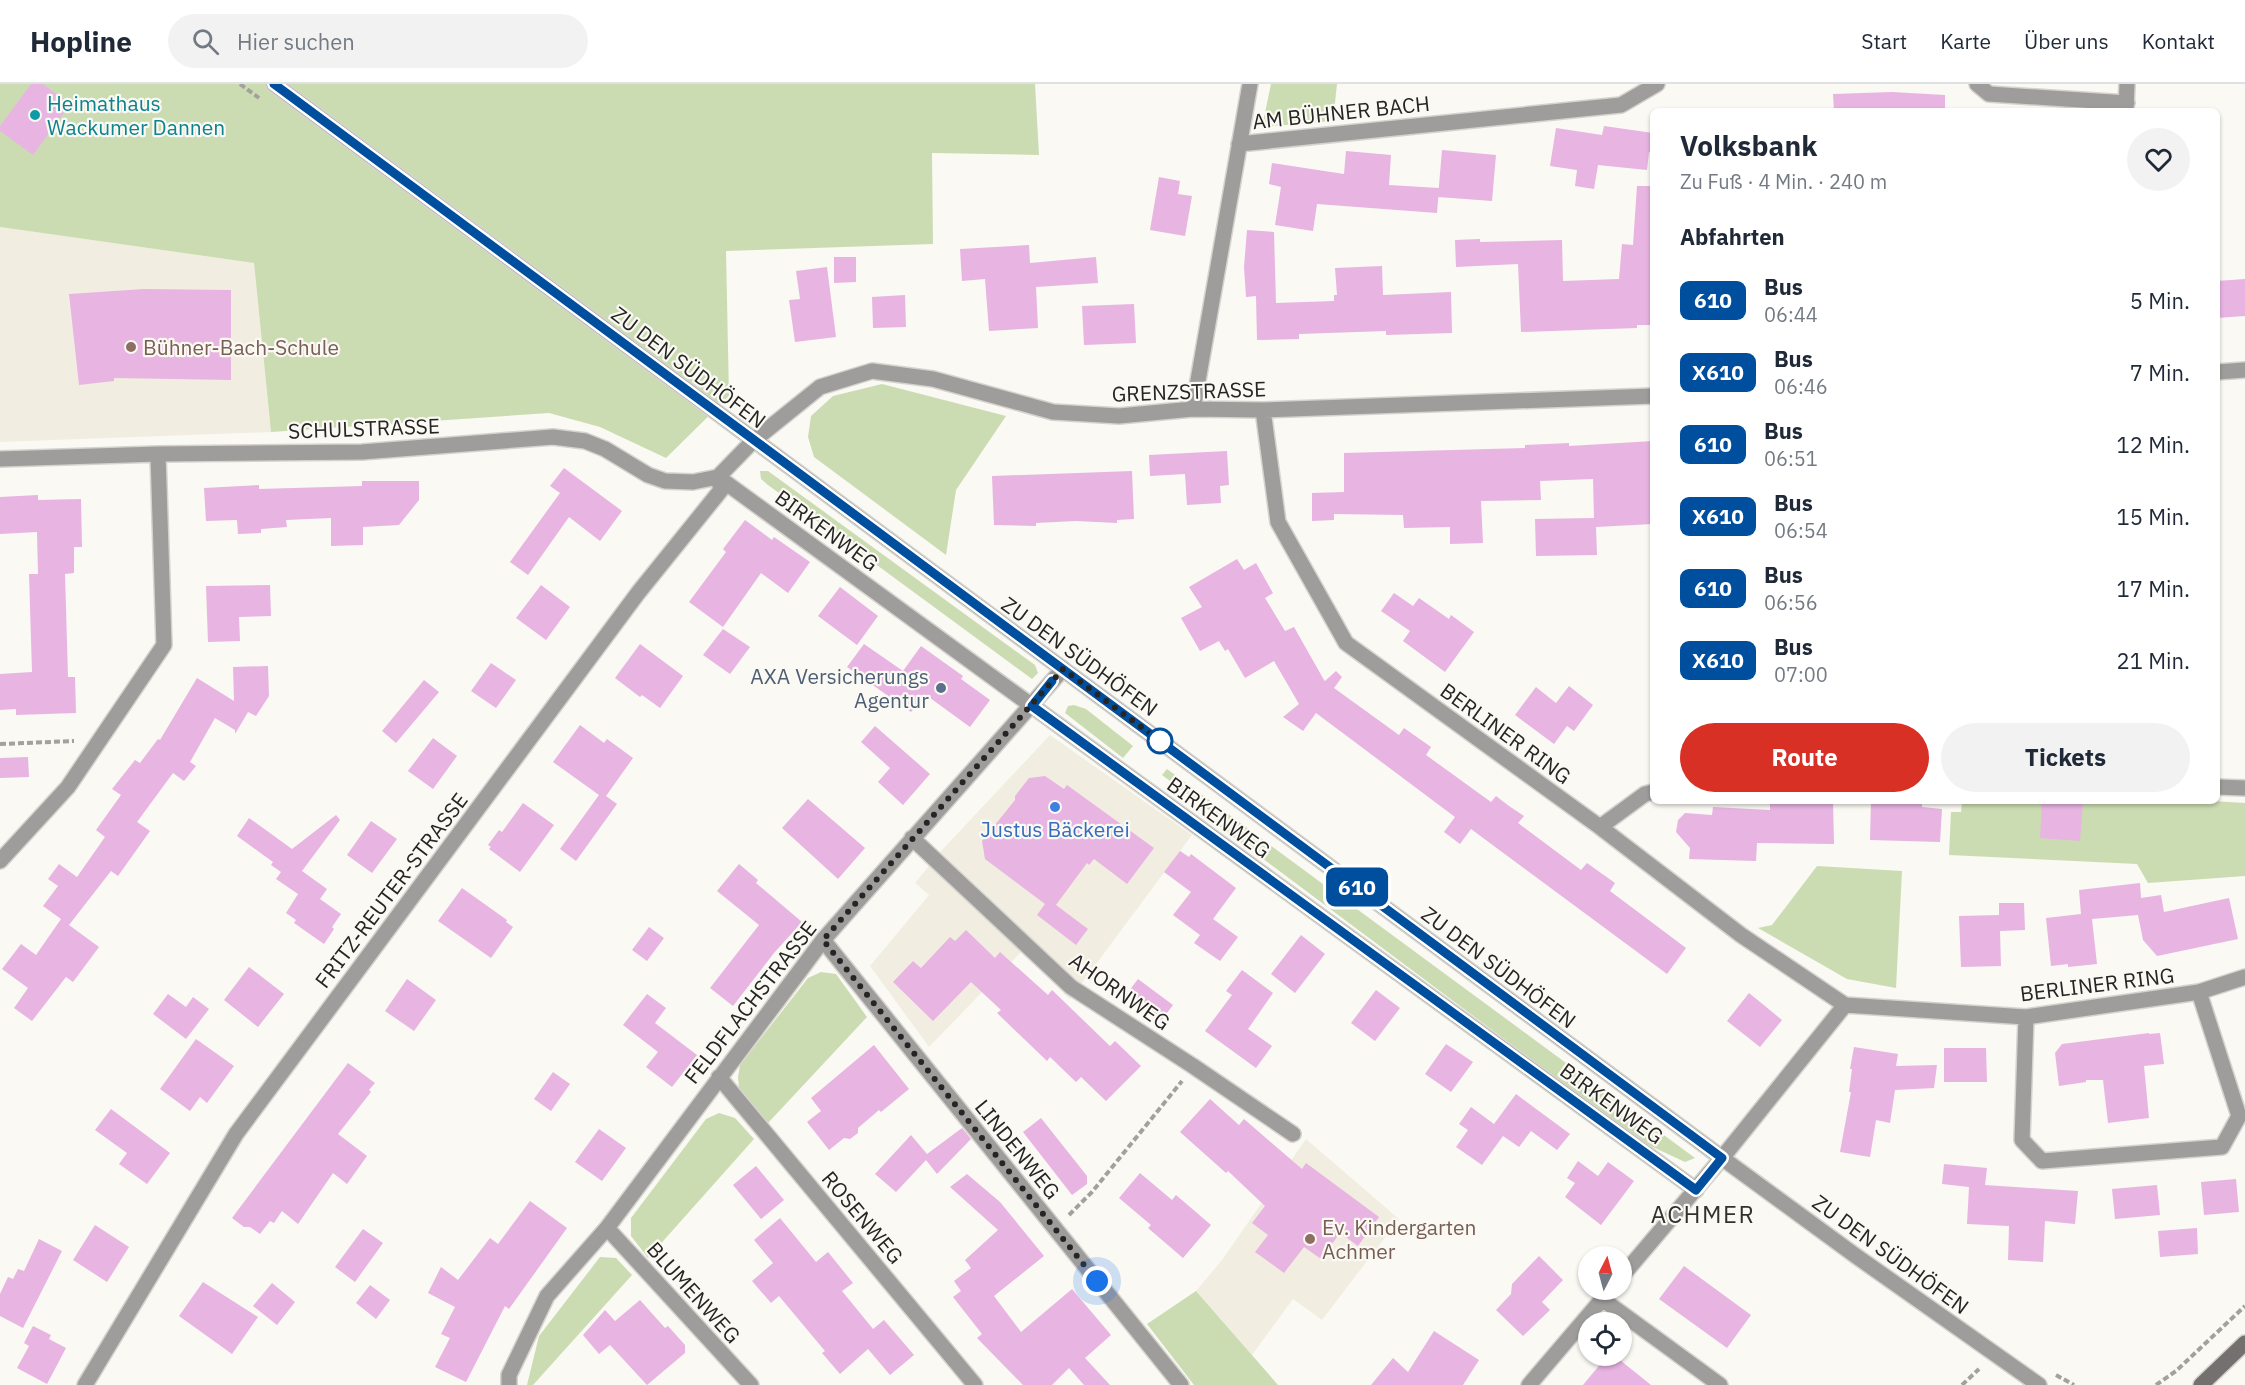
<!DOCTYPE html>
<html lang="de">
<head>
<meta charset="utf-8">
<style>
	body { margin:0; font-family:"IBM Plex Sans",sans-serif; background:#f2f2f3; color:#1f2937; height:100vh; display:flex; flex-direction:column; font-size:22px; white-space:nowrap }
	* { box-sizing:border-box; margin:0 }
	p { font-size:20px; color:#747a83 }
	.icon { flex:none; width:33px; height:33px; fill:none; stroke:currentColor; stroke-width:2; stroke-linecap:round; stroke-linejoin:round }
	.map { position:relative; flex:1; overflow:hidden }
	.sheet { position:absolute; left:1650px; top:24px; width:570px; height:696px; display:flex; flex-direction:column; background:#fff; border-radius:9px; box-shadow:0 2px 4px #0004 }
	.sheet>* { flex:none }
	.badge { padding:0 12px; border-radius:9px; font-size:21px; line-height:39px }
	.needle { width:39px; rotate:6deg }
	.tools { position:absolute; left:1578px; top:1162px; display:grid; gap:12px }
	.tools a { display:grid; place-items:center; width:54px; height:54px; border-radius:50%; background:#fff; box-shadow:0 2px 4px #0004; font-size:30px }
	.you { position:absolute; width:30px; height:30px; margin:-15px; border:4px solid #fff; border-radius:50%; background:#1a73e8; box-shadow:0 0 0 9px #1a73e833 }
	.map>.badge { position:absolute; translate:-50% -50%; box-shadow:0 0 0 3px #fff }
	h2 { padding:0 30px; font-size:22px; line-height:54px }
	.round { display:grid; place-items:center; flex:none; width:63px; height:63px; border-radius:32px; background:#f2f2f3 }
	.headline { display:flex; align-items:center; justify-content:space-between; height:102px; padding:0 30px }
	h1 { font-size:28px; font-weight:700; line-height:45px }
	.primary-button { display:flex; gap:12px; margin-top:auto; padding:12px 30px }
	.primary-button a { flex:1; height:69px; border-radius:36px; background:#d93025; color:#fff; font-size:24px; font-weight:700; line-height:69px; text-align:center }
	.primary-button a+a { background:#f2f2f3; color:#1f2937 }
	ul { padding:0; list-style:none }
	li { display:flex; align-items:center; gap:18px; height:72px; padding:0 30px }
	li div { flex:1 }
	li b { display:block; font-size:22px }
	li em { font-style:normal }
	li .badge { min-width:66px; font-weight:700; text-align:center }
	header { display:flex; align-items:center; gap:36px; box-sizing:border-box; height:84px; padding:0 30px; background:#fff; border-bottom:2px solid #e0e1e3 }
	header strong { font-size:28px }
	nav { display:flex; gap:33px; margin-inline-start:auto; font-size:21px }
	.search { width:420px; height:54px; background:#f2f2f3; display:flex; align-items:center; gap:15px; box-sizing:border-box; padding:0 21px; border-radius:33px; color:#747a83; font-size:22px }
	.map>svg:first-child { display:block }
	.built { fill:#f1eee1 }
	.green { fill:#ccdcb2 }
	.building { fill:#e8b4e2 }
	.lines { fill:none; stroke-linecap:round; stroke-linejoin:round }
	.minor-casing { stroke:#d4d3ce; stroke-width:18 }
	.tertiary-casing { stroke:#d4d3ce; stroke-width:18 }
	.secondary-casing { stroke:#d4d3ce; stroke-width:18 }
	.path { stroke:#a2a19d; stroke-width:4; stroke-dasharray:6 3; stroke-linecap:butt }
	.minor { stroke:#9f9c9c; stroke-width:15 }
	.tertiary { stroke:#9f9c9c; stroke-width:15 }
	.secondary { stroke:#747070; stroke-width:15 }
	.line-casing { stroke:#fff; stroke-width:14 }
	.line { stroke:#004f9f; stroke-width:9 }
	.walk { stroke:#262523; stroke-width:6; stroke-dasharray:0 10.8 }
	.culture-dot { fill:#0f9aa8; stroke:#faf9f3; stroke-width:2 }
	.education-dot { fill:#8d6e63; stroke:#faf9f3; stroke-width:2 }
	.service-dot { fill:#5c6f8a; stroke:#faf9f3; stroke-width:2 }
	.stop-dot { fill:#fff; stroke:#004f9f; stroke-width:3 }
	.shop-dot { fill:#3f7fe0; stroke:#faf9f3; stroke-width:2 }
	.labels { text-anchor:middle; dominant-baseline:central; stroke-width:4.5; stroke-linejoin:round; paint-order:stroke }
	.culture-label { font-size:21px; fill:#0d838f; stroke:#faf9f3; text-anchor:start }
	.street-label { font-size:21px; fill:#262523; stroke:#faf9f3 }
	.education-label { font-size:21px; fill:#785e54; stroke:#faf9f3; text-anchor:start }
	.service-label { font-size:21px; fill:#4e5e75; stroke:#faf9f3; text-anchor:end }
	.shop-label { font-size:21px; fill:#366cbe; stroke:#faf9f3 }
	.quarter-label { font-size:24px; letter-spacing:1.5px; fill:#32312d; stroke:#faf9f3 }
</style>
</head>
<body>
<header>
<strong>Hopline</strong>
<div class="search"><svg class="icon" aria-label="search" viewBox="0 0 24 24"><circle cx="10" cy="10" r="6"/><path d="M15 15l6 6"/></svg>Hier suchen</div>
<nav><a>Start</a><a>Karte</a><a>Über uns</a><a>Kontakt</a></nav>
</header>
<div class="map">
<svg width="2245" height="1301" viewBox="0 0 2245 1301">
	<rect width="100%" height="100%" fill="#faf9f3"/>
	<path class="built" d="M0 143 254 179 271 348 0 358Z
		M1050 651 1192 751 1070 915 1021 868 929 963 870 882 929 811 915 799 942 766Z
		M1306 1055 1399 1135 1322 1236 1293 1215 1252 1271 1196 1207 1222 1176Z"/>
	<path class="green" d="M0 0H1035L1039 71 932 69 933 160 726 167 729 312 666 374 600 343 549 329 271 348 254 179 0 143Z
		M1271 0H1337L1333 37 1262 43Z
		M882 300 1006 332 956 406 946 471 814 373 808 353 811 332 833 312Z
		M760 387H768L1035 581 1038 589 1032 595 768 401 761 395Z
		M1074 621 1086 625 1133 662 1123 674 1065 629 1068 622Z
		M1167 685 1695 1074 1685 1078 1642 1058 1215 739 1218 733 1162 691Z
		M1962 717H2212L2245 719V792L2148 799 2137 780 1949 771 1951 728H1961Z
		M1817 782 1902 787 1896 904 1847 895 1758 844 1772 841Z
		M821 888 836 890 867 933 768 1039 739 1005 738 993 740 981 808 894Z
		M719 1029 735 1034 754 1055 648 1174 631 1152V1134L706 1035Z
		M600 1173 616 1174 632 1191 533 1301H527L539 1252Z
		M1196 1207 1278 1301H1194L1147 1240Z"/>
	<path class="building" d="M31 0H43L70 20 33 71 0 47V42Z
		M1892 8 1945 11V27H1834L1833 10Z
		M1604 42 1653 49V69L1649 68 1647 86 1598 81 1594 105 1575 102 1577 86 1550 82 1556 44 1602 51Z
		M1442 66 1496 71 1492 117 1438 113Z
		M1346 67 1391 71 1389 101 1439 104 1437 129 1317 120 1313 147 1275 141 1281 103 1269 100 1272 79 1344 90Z
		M1159 93 1180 97 1178 110 1192 112 1185 152 1150 146Z
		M1637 102H1653V241H1637V244L1521 248 1518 180 1456 183 1455 156 1480 155V158L1562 156 1563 197 1619 195 1622 160 1633 161Z
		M1247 146 1274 148 1276 219 1334 217V211H1337L1335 184 1382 182 1383 211 1451 208 1452 249 1386 251V247L1299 250V255L1257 256 1256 212 1246 213 1244 183Z
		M1029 161 1030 179 1096 173 1098 199 1036 203 1038 244 989 247 985 195 962 197 960 165Z
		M834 173H856V198L834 199Z
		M827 183 836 253 795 258 789 216 800 215 796 187Z
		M2245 195V232L2217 234V197Z
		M144 205 231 206V296L114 294V297L79 301 69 210Z
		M905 211 906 243 873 244 872 213Z
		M1134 220 1136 259 1084 261 1082 222Z
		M1653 357V440L1596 443 1597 471 1536 472 1535 435 1594 434 1593 395 1540 397 1541 416 1481 417 1483 459 1450 460V443L1404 444 1403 431 1334 430V436L1312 437V409L1344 408V369L1525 364V361L1569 359V362Z
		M1227 367 1229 401 1220 402 1221 419 1187 421 1185 390 1150 392 1149 371Z
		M564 384 622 427 600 457 569 433 528 491 510 478 560 409 550 402Z
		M1132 387 1134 435 1117 436V439L1076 437 1036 439V442L994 441 992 392Z
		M362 397H419V416L399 441 363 443V461L331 462V434L286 436 287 443 261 445V449L238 450 237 436 206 437 204 404 259 401V405L362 402Z
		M38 411V416L81 415 82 463H74V489L65 490 68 593H75L76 629 16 631V625L0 626V590L32 588 29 490H38L37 448 0 450V413Z
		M745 436 772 456 774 453 810 478 788 509 761 489 723 543 689 518 726 468 723 465Z
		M1237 475 1244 486 1256 479 1273 509 1265 514 1285 547 1294 543 1324 596 1325 597 1336 587 1342 593 1334 604 1399 651 1404 644 1431 663 1426 671 1491 718 1496 712 1509 722 1524 732 1518 739 1581 786 1587 779 1615 799 1610 807 1686 864 1667 890 1471 745 1460 760 1444 748 1455 733 1316 629 1303 647 1283 633 1299 620 1274 577 1245 594 1228 565 1225 567 1219 557 1200 567 1181 534 1202 523 1189 503Z
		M270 501 271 532 239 533 240 557 208 558 206 502Z
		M541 501 570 523 546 556 516 534Z
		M840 503 878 532 857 561 818 532Z
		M1394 509 1413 522 1419 514 1449 535 1451 531 1474 548 1445 588 1403 557 1410 547 1381 527Z
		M723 545 750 563 730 590 703 571Z
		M640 560 683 592 660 624 642 611 640 613 615 594Z
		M864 560 903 587 921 562 963 592 961 595 990 616 970 643 926 611 911 628 847 583Z
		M491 579 516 596 496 624 471 607Z
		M268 582 269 612 256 632 248 628 235 650V646L215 634 190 678 196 682 184 697 173 689 137 738 150 747 118 792 111 787 69 841 99 863 73 898 66 893 32 937 14 924 28 904 2 885 21 860 36 871 61 835 43 822 58 802 48 795 59 780 77 793 105 753 96 746 121 711 112 705 135 676 140 679 158 655 160 656 197 594 234 617 233 583Z
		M424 596 439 608 396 659 382 647Z
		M1569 602 1593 621 1574 647 1567 642 1554 660 1515 631 1536 603 1556 619Z
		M580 641 604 659 607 655 633 674 606 712 617 720 576 777 560 765 599 711 553 678Z
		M875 642 930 690 903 721 878 698 890 684 861 658Z
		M433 654 457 672 433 705 408 687Z
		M28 673 29 693 0 694V674Z
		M1045 692 1064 705 1067 701 1154 764 1127 800 1094 775 1089 781 1087 779 1056 821 1088 845 1076 861 1037 831 1045 820 985 775 982 757 1015 716V712L1029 694Z
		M808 715 865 764 838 795 782 744Z
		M1770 717H1833L1834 760 1757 759 1756 777 1689 775 1690 764 1676 748 1678 736 1685 729 1712 731 1713 723 1770 726Z
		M1871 717 1922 718V723L1942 725 1940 758 1870 756Z
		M2042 717H2083L2080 757 2040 754Z
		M523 719 554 741 520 788 489 765 491 763 488 761 499 746 502 748Z
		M336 731 340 736 302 787 327 805 320 815 341 830 332 843 334 845 324 860 294 839 296 836 286 829 298 810 276 795 281 788 271 781 273 778 237 752 249 734 292 765Z
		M371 737 397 755 372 789 347 771Z
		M1180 767 1189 773 1191 770 1236 804 1213 835 1238 853 1220 877 1194 859 1200 851 1173 831 1191 808 1164 788Z
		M739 780 758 796 756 799 802 838 774 869 733 922 710 904 759 841 717 807Z
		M2140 799 2141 814 2161 811 2164 828 2229 814 2238 855 2157 872 2143 856 2138 831 2092 835 2097 880 2068 883V880L2051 882 2046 834 2081 830 2079 806Z
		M462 804 507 836 506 838 513 843 491 874 438 837Z
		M1999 819H2024L2025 846 2000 847 2001 882 1961 883 1959 832 1999 831Z
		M649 843 664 854 647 877 632 866Z
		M966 846 995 874 1000 868 1048 911 1052 906 1110 962 1115 957 1141 982 1106 1017 1081 993 1076 998 1050 973 1047 977 997 929 1001 926 971 898 933 937 893 898 913 877 921 884 950 853 955 857Z
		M1301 851 1325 870 1295 909 1271 890Z
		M249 883 284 910 258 943 224 916Z
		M1242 886 1273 909 1248 945 1272 962 1256 984 1205 947 1232 911 1226 907Z
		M407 895 436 916 414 947 385 927Z
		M1138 895 1173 921 1161 937 1126 911Z
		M1376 906 1400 924 1375 957 1351 939Z
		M1749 909 1782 936 1760 963 1727 937Z
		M168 910 186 923 193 913 209 925 186 955 153 930Z
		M647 910 666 924 655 939 697 971 672 1003 646 983 658 968 623 941Z
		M2149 949V950L2160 949 2164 980 2144 982 2149 1034 2108 1039 2103 996H2086V998L2059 1002 2055 969 2062 960Z
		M196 955 234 982 207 1019 200 1013 190 1027 160 1005Z
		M1446 960 1473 978 1451 1008 1425 990Z
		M874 961 909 1005 881 1028 879 1026 858 1044V1049L850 1055 844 1054 829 1066 807 1038 821 1027 811 1014Z
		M1854 963 1898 970 1896 982 1937 981 1934 1004 1895 1006 1890 1039 1876 1036 1870 1073 1840 1068 1851 1008H1849L1852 985H1850Z
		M1944 964H1986L1987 998H1944Z
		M348 979 375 999 369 1006 371 1008 338 1050 367 1072 347 1100 333 1089 298 1140 282 1127 274 1139 270 1137 260 1150 250 1143H244L232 1134Z
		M553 988 570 1000 551 1027 534 1015Z
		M1516 1010 1570 1050 1557 1066 1531 1047 1519 1063 1503 1052 1482 1081 1456 1063 1468 1046 1459 1040 1471 1023 1494 1040Z
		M1210 1015 1239 1041 1244 1035 1302 1085 1306 1079 1379 1133 1358 1162 1340 1149 1321 1175 1304 1163 1284 1189 1255 1168 1268 1151 1252 1139 1265 1122 1228 1087 1226 1089 1180 1048Z
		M111 1025 170 1069 147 1100 119 1080 127 1069 95 1046Z
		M1041 1034 1087 1092V1100L1072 1111 1023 1048Z
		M962 1044 971 1055 937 1090 926 1076 896 1108 875 1090 911 1051 927 1070Z
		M599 1045 626 1064 602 1097 575 1078Z
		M1578 1077 1598 1092 1608 1078 1634 1097 1601 1141 1565 1113 1575 1099 1567 1094Z
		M1944 1080 1987 1084 1985 1101 2078 1107 2075 1140 2045 1137 2043 1178 2008 1176 2009 1142 1967 1140 1969 1103 1942 1100Z
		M756 1082 784 1116 761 1135 733 1101Z
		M1140 1089 1172 1116 1176 1111 1211 1141 1183 1174 1148 1144 1151 1141 1119 1114Z
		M967 1090 1000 1118 1044 1172 994 1212 1021 1248 1072 1205 1111 1251 1085 1274 1110 1301H1084L1069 1284 1052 1301H1023L977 1254 982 1250 953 1213 961 1207 954 1197 971 1184 965 1176 998 1146 950 1103Z
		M2236 1095 2239 1128 2204 1131 2201 1098Z
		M2157 1101 2160 1131 2115 1135 2112 1105Z
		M530 1117 567 1144 509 1225 505 1222 466 1298 435 1283 450 1254 441 1250 455 1223 428 1209 441 1183 458 1196 490 1154 498 1160Z
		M780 1134 816 1178 828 1168 853 1199 842 1207 873 1245 884 1236 914 1271 890 1291 868 1265 840 1290 822 1269 825 1267 779 1212 771 1219 752 1197 773 1179 754 1156Z
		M95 1141 129 1163 107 1198 73 1176Z
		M2197 1144 2198 1170 2160 1173 2158 1147Z
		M363 1145 383 1159 355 1198 335 1183Z
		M39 1155 62 1167 23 1244 0 1232V1210L8 1193 13 1195 18 1185 24 1187Z
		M1539 1172 1563 1196 1542 1218 1550 1226 1523 1252 1496 1226 1511 1210 1512 1200Z
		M1684 1182 1751 1231 1727 1264 1659 1215Z
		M203 1198 258 1233 232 1270 179 1232Z
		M272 1199 295 1218 277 1241 253 1222Z
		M370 1201 390 1216 376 1235 356 1219Z
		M640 1216 665 1244 668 1242 685 1261V1269L647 1301 610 1261 599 1270 583 1251 605 1226 615 1237Z
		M33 1242 51 1251 49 1255 66 1264 47 1300 17 1284 29 1262 24 1259Z
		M1434 1247 1479 1276 1463 1301H1371L1393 1274 1408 1288Z
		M1607 1272H1615L1651 1301H1583Z"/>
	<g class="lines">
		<defs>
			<path id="minor" d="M1977 0 1989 10 2127 19
				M2126 27 2127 0
				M1239 60 1621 21 1657 0
				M2217 288 2245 286
				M1193 325 1250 0
				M1263 326 1278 438 1346 559 1600 743 1741 851 1845 921 2026 933 2199 908 2245 893
				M0 375 158 370 362 368 553 353 585 357 605 365 648 391 665 397 693 398 718 393
				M718 393 1696 1106
				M718 393 753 357 820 303 872 287 933 295 1053 328 1119 332 1193 325 1263 326 1653 312
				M2217 703 2245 704
				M1600 743 1645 710 1653 708
				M912 754 1071 903 1193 982 1293 1050
				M0 777 68 703 164 561 158 370
				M823 856 1181 1301
				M2026 933 2022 1056 2042 1077 2222 1063 2239 1032 2199 908
				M719 993 975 1301
				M607 1144 751 1301
				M1622 1192 1722 1074 1845 921
				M1602 1215 1720 1301
				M85 1301 236 1050 638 509 721 406 718 393
				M509 1301V1291L547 1212 607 1144 823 856 1063 585
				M1529 1301 1610 1206"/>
			<path id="tertiary" d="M274 0 1722 1074 1856 1172 2039 1301"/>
			<path id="secondary" d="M2201 1301 2245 1259"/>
		</defs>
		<use href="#minor" class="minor-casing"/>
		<use href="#tertiary" class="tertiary-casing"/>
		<use href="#secondary" class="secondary-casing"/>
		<path class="path" d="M240 0 259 14
			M0 660 74 657
			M1069 1131 1092 1108 1182 997
			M2056 1291 2074 1301
			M1962 1301 1979 1285
			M2156 1301 2176 1287 2245 1222"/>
		<use href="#minor" class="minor"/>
		<use href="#tertiary" class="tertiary"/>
		<use href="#secondary" class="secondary"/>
	</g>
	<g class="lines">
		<defs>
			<path id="line" d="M274 0 1722 1074 1696 1106 1032 622 1052 597"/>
		</defs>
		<use href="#line" class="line-casing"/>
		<use href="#line" class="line"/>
		<path class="walk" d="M1097 1197 823 856 1063 585 1160 657"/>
	</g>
	<circle class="culture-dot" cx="35" cy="31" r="6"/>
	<g class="education-dot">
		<circle cx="131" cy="263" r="6"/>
		<circle cx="1310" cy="1155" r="6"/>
	</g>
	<circle class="service-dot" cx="941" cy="604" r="6"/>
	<circle class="stop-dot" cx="1160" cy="657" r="12"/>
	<circle class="shop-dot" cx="1055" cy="723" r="6"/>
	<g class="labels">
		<g class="culture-label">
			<text x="47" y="19">Heimathaus<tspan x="47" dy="24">Wackumer Dannen</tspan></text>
		</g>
		<g class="street-label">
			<text transform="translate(1341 28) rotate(-6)">AM BÜHNER BACH</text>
			<text transform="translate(689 283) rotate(37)">ZU DEN SÜDHÖFEN</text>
			<text transform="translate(1189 307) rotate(-2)">GRENZSTRASSE</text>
			<text transform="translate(364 344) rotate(-2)">SCHULSTRASSE</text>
			<text transform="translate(827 446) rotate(36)">BIRKENWEG</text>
			<text transform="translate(1080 572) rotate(36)">ZU DEN SÜDHÖFEN</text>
			<text transform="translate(1506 649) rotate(36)">BERLINER RING</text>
			<text transform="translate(1219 733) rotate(36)">BIRKENWEG</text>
			<text transform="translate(391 806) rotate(-53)">FRITZ-REUTER-STRASSE</text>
			<text transform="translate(1499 883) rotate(37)">ZU DEN SÜDHÖFEN</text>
			<text transform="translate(2097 900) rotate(-7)">BERLINER RING</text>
			<text transform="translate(1120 907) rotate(35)">AHORNWEG</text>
			<text transform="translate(750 918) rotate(-52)">FELDFLACHSTRASSE</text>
			<text transform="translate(1612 1019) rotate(36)">BIRKENWEG</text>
			<text transform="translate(1018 1065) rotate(51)">LINDENWEG</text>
			<text transform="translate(863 1133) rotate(50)">ROSENWEG</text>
			<text transform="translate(1891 1170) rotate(36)">ZU DEN SÜDHÖFEN</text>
			<text transform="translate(694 1208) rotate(48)">BLUMENWEG</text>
		</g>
		<g class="education-label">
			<text x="143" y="263">Bühner-Bach-Schule</text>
			<text x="1322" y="1143">Ev. Kindergarten<tspan x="1322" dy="24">Achmer</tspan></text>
		</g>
		<g class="service-label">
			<text x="929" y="592">AXA Versicherungs<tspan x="929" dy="24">Agentur</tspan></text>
		</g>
		<g class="shop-label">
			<text x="1055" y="745">Justus Bäckerei</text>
		</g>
		<g class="quarter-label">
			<text x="1703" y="1130">ACHMER</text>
		</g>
	</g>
</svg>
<div class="tools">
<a><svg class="needle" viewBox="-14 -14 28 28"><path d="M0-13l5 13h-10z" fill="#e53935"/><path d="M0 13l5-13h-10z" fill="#747a83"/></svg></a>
<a><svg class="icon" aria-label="locate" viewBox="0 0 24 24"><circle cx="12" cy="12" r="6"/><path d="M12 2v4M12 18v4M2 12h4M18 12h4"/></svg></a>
</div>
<div class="you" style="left:1097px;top:1197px"></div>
<b class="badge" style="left:1357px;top:803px;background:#004f9f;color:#fff">610</b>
<section class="sheet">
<div class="headline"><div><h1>Volksbank</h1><p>Zu Fuß · 4 Min. · 240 m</p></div><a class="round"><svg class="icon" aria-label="heart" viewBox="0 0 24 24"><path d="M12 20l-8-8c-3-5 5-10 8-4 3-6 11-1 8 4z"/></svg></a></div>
<h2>Abfahrten</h2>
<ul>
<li><span class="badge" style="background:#004f9f;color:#fff">610</span><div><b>Bus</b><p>06:44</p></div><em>5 Min.</em></li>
<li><span class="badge" style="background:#004f9f;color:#fff">X610</span><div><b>Bus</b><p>06:46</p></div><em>7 Min.</em></li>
<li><span class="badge" style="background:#004f9f;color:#fff">610</span><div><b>Bus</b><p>06:51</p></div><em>12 Min.</em></li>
<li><span class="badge" style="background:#004f9f;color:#fff">X610</span><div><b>Bus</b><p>06:54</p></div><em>15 Min.</em></li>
<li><span class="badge" style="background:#004f9f;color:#fff">610</span><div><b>Bus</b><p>06:56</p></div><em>17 Min.</em></li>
<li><span class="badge" style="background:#004f9f;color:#fff">X610</span><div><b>Bus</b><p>07:00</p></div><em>21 Min.</em></li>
</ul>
<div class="primary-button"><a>Route</a><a>Tickets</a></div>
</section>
</div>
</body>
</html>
